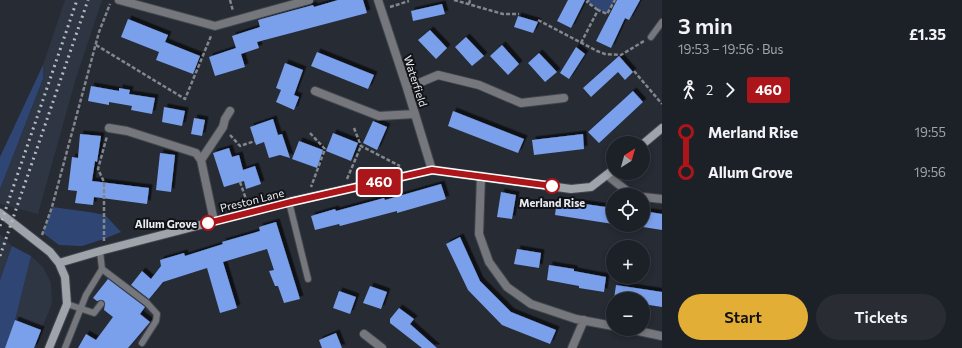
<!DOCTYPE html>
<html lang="en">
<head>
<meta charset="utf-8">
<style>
	body { margin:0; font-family:Commissioner,sans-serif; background:#292d33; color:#f1f3f6; height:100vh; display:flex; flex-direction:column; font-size:15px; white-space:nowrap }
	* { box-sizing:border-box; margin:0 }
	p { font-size:13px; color:#a0a3a7 }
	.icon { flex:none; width:22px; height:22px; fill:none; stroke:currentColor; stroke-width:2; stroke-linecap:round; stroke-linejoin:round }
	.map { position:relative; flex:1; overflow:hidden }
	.details { display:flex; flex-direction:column; background:#1c2027; width:300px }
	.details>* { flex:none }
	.badge { padding:0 8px; border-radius:3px; font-size:14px; line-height:26px }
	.needle { width:26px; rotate:37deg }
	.buttons { position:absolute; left:606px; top:136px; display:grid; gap:8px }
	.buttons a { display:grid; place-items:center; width:44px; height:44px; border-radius:50%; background:#1c2027; box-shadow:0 2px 6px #0003,0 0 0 1px #3a3e44; font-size:20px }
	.map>.badge { position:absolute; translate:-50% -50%; box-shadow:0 0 0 2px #fff }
	.legs { display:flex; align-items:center; gap:6px; height:44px; padding:0 16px; font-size:13px }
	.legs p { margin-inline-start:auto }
	.overview { display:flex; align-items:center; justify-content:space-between; height:68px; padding:0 16px }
	h1 { font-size:22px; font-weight:600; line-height:30px }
	.button { display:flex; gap:8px; margin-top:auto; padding:8px 16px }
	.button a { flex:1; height:46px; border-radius:24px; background:#e3ae35; color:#111; font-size:16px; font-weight:600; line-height:46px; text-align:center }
	.button a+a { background:#292d33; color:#f1f3f6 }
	ul { padding:0 16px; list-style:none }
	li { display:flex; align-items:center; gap:14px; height:40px; font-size:15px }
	li i { display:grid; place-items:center; width:6px; height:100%; margin:0 5px; background:currentColor }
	li i::after { content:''; width:10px; height:10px; margin:-5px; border:3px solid; border-radius:50%; background:#1c2027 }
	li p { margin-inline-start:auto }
	li:first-child i { background:linear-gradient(#0000 50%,currentColor 0) }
	li:last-child i { background:linear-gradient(currentColor 50%,#0000 0) }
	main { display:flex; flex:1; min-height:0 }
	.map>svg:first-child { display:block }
	.built { fill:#2e3543 }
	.green { fill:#2f4675 }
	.building { fill:#7a9feb; filter:url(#shadow) }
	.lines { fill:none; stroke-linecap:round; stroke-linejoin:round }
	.lane-casing { stroke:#41464e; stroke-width:8 }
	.street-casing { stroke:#41464e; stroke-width:10 }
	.secondary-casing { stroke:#41464e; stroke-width:10 }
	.path { stroke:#82868d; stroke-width:2.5; stroke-dasharray:4 2; stroke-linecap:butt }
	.lane { stroke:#75777c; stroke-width:6 }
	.street { stroke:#75777c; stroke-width:8 }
	.secondary { stroke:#9fa3aa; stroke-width:8 }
	.rail { stroke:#b6b9c0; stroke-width:3; stroke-dasharray:2 4; stroke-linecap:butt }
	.line-1-casing { stroke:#fff; stroke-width:9 }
	.line-1 { stroke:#ac151a; stroke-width:6 }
	.stop-1-dot { fill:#fff; stroke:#ac151a; stroke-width:2 }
	.labels { text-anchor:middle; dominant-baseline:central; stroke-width:4; stroke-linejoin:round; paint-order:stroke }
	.street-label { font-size:11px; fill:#e8ebf1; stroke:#111317 }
	.stop-label { font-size:11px; font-weight:bold; fill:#e8ebf1; stroke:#111317 }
</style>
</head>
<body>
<main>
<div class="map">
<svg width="662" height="348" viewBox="0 0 662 348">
	<defs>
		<filter id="shadow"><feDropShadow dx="3.5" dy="-3.5" stdDeviation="0" flood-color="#0009"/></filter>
	</defs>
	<rect width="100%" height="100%" fill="#262b34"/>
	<path class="built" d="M65 0H102L76 78 38 214 0 204V189L43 80V65Z
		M0 234 12 246 0 280Z
		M31 256 43 267 51 283 52 304 41 330 15 320Z"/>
	<path class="green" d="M589 0H615L607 14 587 2Z
		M43 65V79L0 189V157Z
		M52 207 89 212 105 215 121 232 104 239 82 246 59 245 43 233Z
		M12 246 31 256 15 320 6 348H0V280Z"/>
	<path class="building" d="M338 0H363L367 13 257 42 259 48 241 54 245 67 215 76 209 57 236 48 232 36 260 27 258 20 313 5 314 7Z
		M568 0H585L571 28 557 21Z
		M617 0H640L629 20 625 18 611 48 596 41Z
		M442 4 445 14 413 21 411 11Z
		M518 16 538 22 533 33 514 27Z
		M128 19 168 35 165 42 200 56 193 74 156 60 159 52 121 37Z
		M430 30 447 48 436 59 418 40Z
		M466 37 484 56 472 66 455 47Z
		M502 45 519 64 508 75 490 56Z
		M576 47 585 54 569 79 560 73Z
		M317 52 374 75 368 89 311 66Z
		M539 53 557 72 545 82 528 63Z
		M619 56 633 72 625 80 618 72 591 97 583 88Z
		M285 63 303 70 294 95 299 97 294 110 276 102 281 90 276 88Z
		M91 86 119 91V88L130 90 129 94 155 98 152 114 131 110 132 106 109 102V105L88 101Z
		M633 91 643 102 599 143 588 132Z
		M164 107 185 111 182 126 162 122Z
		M453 111 524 139 518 153 448 126Z
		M194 118 205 120 202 136 191 134Z
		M273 119 278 135 282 134 290 158 280 155 269 158 264 142 256 145 250 127Z
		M373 121 387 127 377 150 363 143Z
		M333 133 358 143 351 161 326 151Z
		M80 134 101 136 97 162 95 161 92 181 149 188 147 204 94 197 93 205 75 203 77 191 68 190 72 157 78 158Z
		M583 134 584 149 534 155 532 140Z
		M299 141 323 150 317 168 292 159Z
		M229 148 232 157 239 155 243 170 255 166 261 184 246 189 244 181 224 187 213 153Z
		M160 153 175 155 171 192 156 190Z
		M441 184 446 199 397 213V211L340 226 339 224 315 230 311 216 335 209 336 211 384 198 385 200Z
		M501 192 516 195 512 219 497 217Z
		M557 200 613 208V224L555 215Z
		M643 211 662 214V230L643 227Z
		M276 222 300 299 284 303 278 286H275L269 271 274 270 267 249 223 262 237 308 220 313 207 268 163 282 149 299 131 285 142 271 151 279 161 266 160 260 184 253 185 256 223 244 222 242 260 231 259 227Z
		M460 237 480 281 511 312 556 330 550 344 502 325 468 290 446 244Z
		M517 249 541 253 539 268 514 264Z
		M549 265 574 269V271L606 277 604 292 579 288V286L547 280Z
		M108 279 145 307 140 314 150 322 128 348H78L86 334 96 340 113 317 104 310 105 304 104 301 101 300 97 301 93 298Z
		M616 285 662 292V307L643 304V299H614Z
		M370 286 387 292 381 309 363 303Z
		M339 291 356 297 350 314 333 308Z
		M399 308 414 319 410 324 437 348H422L390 323V319Z
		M15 320 41 330 34 348H5Z
		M336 333 342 348H322L319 340Z"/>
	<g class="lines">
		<defs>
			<path id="lane" d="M651 37 662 22
				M289 202 308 279
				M102 269 147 303 157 314 156 321 142 343
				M67 304 94 313 101 304
				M65 348 86 295 102 269 100 251"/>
			<path id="street" d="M119 0 215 26 309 0
				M378 0 407 88 432 170
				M407 88 438 75 479 85 521 103 564 98
				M315 91 379 116 415 114
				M109 128 127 131 196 153 201 160 214 221
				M201 160 223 127 225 119 230 111
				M607 175 632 195
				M481 176 479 234 489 262 507 287 531 304 576 319 613 326
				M643 197 662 199
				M629 329 662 336
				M364 334 382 348
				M572 348 584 320"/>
			<path id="secondary" d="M643 144 662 128
				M0 213 50 252 59 263 65 277 67 304 49 348
				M59 263 100 251 289 202 432 170 571 189 591 187 613 170"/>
		</defs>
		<use href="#lane" class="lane-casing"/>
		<use href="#street" class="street-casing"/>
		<use href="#secondary" class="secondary-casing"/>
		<path class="path" d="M230 0 233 11
			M454 0 503 14H519
			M589 0 587 2 598 10
			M469 4 470 0
			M390 7 409 1
			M538 20 597 51 605 54 621 55 644 41
			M581 43 598 10 607 14 615 0
			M96 45 185 99 211 36
			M634 71 662 104
			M354 128 361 146 400 166
			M310 133 325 149 311 187
			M230 135 240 146 255 141
			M347 179 361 146
			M240 182 247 202
			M42 235 52 207 99 32 110 4
			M104 241V182L98 169 107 136"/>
		<use href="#lane" class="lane"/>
		<use href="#street" class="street"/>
		<use href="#secondary" class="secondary"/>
		<path class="rail" d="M0 226 77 0
			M0 256 88 0"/>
	</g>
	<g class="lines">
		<defs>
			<path id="line-1" d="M208 223 291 202 432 170 552 186"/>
		</defs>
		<use href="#line-1" class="line-1-casing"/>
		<use href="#line-1" class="line-1"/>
	</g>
	<g class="stop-1-dot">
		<circle cx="552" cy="186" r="7"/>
		<circle cx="208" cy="223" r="7"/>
	</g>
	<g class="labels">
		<g class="street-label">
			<text transform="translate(416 81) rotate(72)">Waterfield</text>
			<text transform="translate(252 200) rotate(-14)">Preston Lane</text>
		</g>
		<g class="stop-label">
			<text x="552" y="202">Merland Rise</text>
			<text x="197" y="223" text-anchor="end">Allum Grove</text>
		</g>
	</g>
</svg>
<div class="buttons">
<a><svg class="needle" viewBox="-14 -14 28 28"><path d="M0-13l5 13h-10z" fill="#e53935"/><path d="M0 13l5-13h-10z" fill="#a0a3a7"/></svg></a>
<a><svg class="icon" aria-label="locate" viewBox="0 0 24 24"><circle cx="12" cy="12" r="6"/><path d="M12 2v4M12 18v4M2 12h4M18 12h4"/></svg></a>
<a>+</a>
<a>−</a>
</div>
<b class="badge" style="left:379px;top:182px;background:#ac151a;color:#fff">460</b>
</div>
<section class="details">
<div class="overview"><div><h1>3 min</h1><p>19:53 – 19:56 · Bus</p></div><b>£1.35</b></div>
<div class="legs"><svg class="icon" aria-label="walk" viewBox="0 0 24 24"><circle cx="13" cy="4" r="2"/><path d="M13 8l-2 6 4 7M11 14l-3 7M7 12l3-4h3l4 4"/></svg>2<svg class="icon" aria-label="forward" viewBox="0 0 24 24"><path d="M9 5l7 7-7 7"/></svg><b class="badge" style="background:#ac151a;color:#fff">460</b></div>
<ul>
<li><i style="color:#ac151a"></i><b>Merland Rise</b><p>19:55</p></li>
<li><i style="color:#ac151a"></i><b>Allum Grove</b><p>19:56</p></li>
</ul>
<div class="button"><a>Start</a><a>Tickets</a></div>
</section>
</main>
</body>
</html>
